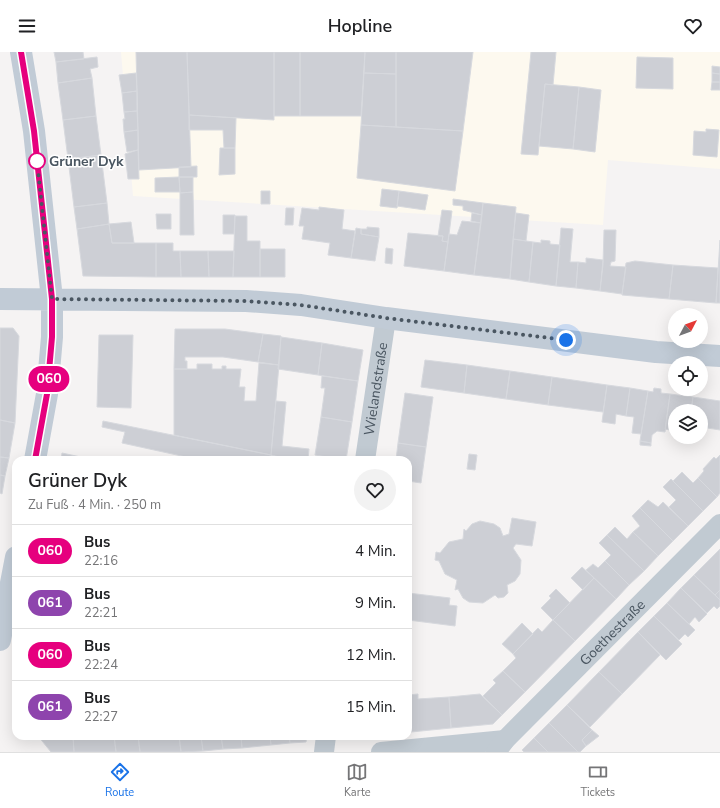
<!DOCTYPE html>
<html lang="de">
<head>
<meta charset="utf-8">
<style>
	body { margin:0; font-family:"Nunito Sans",sans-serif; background:#f2f2f2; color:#202124; height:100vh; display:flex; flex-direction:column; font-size:15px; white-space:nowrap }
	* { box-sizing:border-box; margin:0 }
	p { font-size:13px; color:#757577 }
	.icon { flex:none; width:22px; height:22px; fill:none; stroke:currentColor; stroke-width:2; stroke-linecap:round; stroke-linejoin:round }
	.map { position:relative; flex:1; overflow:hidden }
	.side { position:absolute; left:12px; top:404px; width:400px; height:284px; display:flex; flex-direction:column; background:#fff; border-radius:12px; box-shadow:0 4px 16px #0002 }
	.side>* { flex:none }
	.badge { padding:0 8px; border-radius:13px; font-size:14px; line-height:26px }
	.needle { width:26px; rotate:49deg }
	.buttons { position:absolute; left:668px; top:256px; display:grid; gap:8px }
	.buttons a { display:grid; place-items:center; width:40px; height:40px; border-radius:50%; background:#fff; box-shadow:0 4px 16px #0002; font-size:20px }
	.you { position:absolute; width:20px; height:20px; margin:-10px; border:3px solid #fff; border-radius:50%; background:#1a73e8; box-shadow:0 0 0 6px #1a73e833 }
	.map>.badge { position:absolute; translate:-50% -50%; box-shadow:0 0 0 2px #fff }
	.round { display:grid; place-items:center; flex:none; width:42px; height:42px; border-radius:21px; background:#f2f2f2 }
	.headline { display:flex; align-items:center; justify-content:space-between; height:68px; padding:0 16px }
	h1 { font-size:19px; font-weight:600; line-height:30px }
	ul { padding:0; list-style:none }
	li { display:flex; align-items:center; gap:12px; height:52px; padding:0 16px; border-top:1px solid #e0e0e0 }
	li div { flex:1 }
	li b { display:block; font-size:15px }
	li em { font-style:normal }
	li .badge { min-width:44px; font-weight:700; text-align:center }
	header { display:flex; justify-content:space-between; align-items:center; height:52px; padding:0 16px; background:#fff; font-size:18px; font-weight:600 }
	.dock { display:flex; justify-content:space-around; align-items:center; height:56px; border-top:1px solid #e0e0e0; background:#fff; font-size:11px; color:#757577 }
	.dock a { display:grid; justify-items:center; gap:2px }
	.dock .current { color:#1a73e8 }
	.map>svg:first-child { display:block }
	.commercial { fill:#fdf9ef }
	.building { fill:#cdcfd5; stroke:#d7d9de }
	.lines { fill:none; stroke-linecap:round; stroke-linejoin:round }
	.street { stroke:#c1cad2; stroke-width:20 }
	.secondary { stroke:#c1cbd6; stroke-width:22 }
	.line-casing { stroke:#fff; stroke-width:9 }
	.line { stroke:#e6007e; stroke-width:6 }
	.walk { stroke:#4a5661; stroke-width:4; stroke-dasharray:0 7.2 }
	.stop-dot { fill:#fff; stroke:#e6007e; stroke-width:2 }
	.labels { text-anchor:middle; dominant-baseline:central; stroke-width:3; stroke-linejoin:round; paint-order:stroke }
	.stop-label { font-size:14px; font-weight:bold; fill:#4a5661; stroke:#fff; text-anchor:start }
	.street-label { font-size:14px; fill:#4a5661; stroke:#fff }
</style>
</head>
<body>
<header><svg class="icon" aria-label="menu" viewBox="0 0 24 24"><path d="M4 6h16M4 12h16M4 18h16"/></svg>Hopline<svg class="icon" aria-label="heart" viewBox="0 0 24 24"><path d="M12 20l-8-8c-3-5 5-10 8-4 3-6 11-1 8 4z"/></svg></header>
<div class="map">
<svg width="720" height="700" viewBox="0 0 720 700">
	<rect width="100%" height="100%" fill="#f5f3f3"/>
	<path class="commercial" d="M121 0H720V117L608 108 603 173 133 144Z"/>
	<path class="building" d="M54 0H83L84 7 56 10Z
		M136 0H187L191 115 139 118Z
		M187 0H274V68L189 63Z
		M274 0H300V64H274Z
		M300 0H365L361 64H300Z
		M365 0H396V22L364 21Z
		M396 0H473L463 79 396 75Z
		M531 0H556L553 33 545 32 538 103 521 102Z
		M97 5 98 15 90 17 92 26 58 31 56 10Z
		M637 5 673 6V37L636 36Z
		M712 14 720 15V22L712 21Z
		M136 21 137 39 122 41 119 23Z
		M364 21 396 22V75L361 73Z
		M712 21 720 22V30H712Z
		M92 26 96 64 63 68 58 31Z
		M712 30H720V38H711Z
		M545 32 579 35 573 97 539 94Z
		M579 35 601 38 595 100 573 97Z
		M137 39V59L124 60 122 41Z
		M137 59 138 78 124 80 123 67H125L124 60Z
		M189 63 236 66 235 96H224L223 78H189Z
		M96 64 101 103 68 107 63 68Z
		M361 73 463 79 455 139 357 126Z
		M706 77 719 78 717 105 693 103 694 79 706 80Z
		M138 78V98L127 100 124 80Z
		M220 96H235V122L219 123Z
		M138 98 139 127H128L125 102Z
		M101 103 107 151 74 155 68 107Z
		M197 114V125H179V115Z
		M179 125H193V140L180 141Z
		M179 125 180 140H155V126Z
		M382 137 399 139 397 156 380 154Z
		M261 139H270V152H261Z
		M399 139 428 143 425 158 397 154Z
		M193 140 194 183H180V141Z
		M453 147 483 151 482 163 463 158V154L453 153Z
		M107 151 109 172 77 177 74 155Z
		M483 151 516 155 510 227 474 223Z
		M319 155 344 158 342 177 355 179 351 206 328 203 330 191 302 187 304 174H299L302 156 319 158Z
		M286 156H294L293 173H285Z
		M442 158 452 159 448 190 442 189 443 184H438Z
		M472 161 482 163 481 171 471 169Z
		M516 161 529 163 526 189 513 187Z
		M156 162H171V177H157Z
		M223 163H235L234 182H223Z
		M235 164H247V189H260V225H233Z
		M462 169 481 171 474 223 444 219 449 182 457 183Z
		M131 170 134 191H112L109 172Z
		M109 172 112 191H156V225L83 224 77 177Z
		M367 175 379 176V185L361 182V177H367Z
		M356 176 361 177V182L379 185 375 209 351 206Z
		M561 176 573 177 570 210H578L576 236 556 234Z
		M604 178H616L615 209 611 210 610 214 626 215 622 242 600 239 603 213Z
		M408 181 443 184 442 189 448 190 444 219 404 214Z
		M513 187 533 190 529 230 510 227Z
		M541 188 550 189V192L560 193 556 234 529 230 533 190 541 191Z
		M720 188V251H716Z
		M156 191H173V199H180L181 225H156Z
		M386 196 393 197 392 212 385 211Z
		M260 197H285V225H260Z
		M180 199H208L209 225H181Z
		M208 199H234L233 225H209Z
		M586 206 603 208 600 239 576 236 578 210 586 211Z
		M635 209 673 213 669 247 622 243 626 211Z
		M673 213 718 216 716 251 669 247Z
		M0 276H13L19 284 15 371 0 368Z
		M175 277H225L263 282 258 310 223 305H185V309H187V317H174Z
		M263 282 281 284 279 313 258 310Z
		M99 283H133L131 356 97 355Z
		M281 285 322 291 318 323 278 317Z
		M322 291 363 298 358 329 318 323Z
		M425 308 467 313 464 341 421 335Z
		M259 311 279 313 271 403 174 383V317H197V312H212V317H222V314H226V317H241L239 335H245L244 349H256Z
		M467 313 510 319 506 347 464 341Z
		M510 319 552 325 548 353 506 347Z
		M322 324 358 329 352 370 321 365 325 336H321Z
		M552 325 607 333 603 360 548 353Z
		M607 333 630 336 626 364 616 362 615 372 602 370Z
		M630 336 648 339 641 382 632 381 634 365 626 364Z
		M654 336 661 337V341L670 342 665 380 657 379 652 383 651 391 640 389 648 339 653 340Z
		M405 341 433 345 426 395 398 391Z
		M670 342 693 345 691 359H675V379L665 377Z
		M693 345 720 349V378L701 375V359H691Z
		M276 349 286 350 282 394 309 397 308 408H293L271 403Z
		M321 365 352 370 346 408 315 403Z
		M0 368 15 371 9 406 0 405Z
		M103 369 271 403 270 408H200L122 391 125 380 102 375Z
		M640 389 651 391V394L640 393Z
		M398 391 426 395 421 431 408 429V408H396Z
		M62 401 90 407V408H61Z
		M469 402 477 403 475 418 467 417Z
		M720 403V441L717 445 698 426 704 419 703 417 714 405 716 407Z
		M0 405 9 406 5 424 0 423Z
		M682 420 693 431 698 426 717 445 703 459 673 429Z
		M0 423 5 424 2 442 0 441Z
		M671 427 703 459 688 474 669 455 676 448 663 435Z
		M648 448 658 455 663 450 688 474 673 489 640 456Z
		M640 456 673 489 658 504 633 480 640 474 632 464Z
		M512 466 536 470 532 494 516 492 513 496 521 508 520 522 515 529 507 533 508 541 504 545 498 546 495 543 483 551 469 550 463 546 458 537 455 538 457 528 445 522 439 509 435 508 436 500 440 501 449 490 463 487 464 477 466 479 472 472 480 469 494 472 500 476 503 484 509 482Z
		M615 475 627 487 633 480 658 504 644 519 607 483Z
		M607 483 644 519 629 533 605 509 611 503 599 491Z
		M720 497V538L715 543 694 523Z
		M605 509 629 533 616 547 586 518 593 512 598 516Z
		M582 515 594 526 583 538 571 526Z
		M694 523 720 548V554L717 557 714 554 707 561 681 536Z
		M594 526 616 547 575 589 553 568Z
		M681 536 707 562 699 570 695 565 689 572 667 551Z
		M556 537 570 551 553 568 541 556 551 546 549 544Z
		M720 538V548L715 543Z
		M408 541 450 546 449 553 457 554 455 574 408 568Z
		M667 551 695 578 688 585 685 582 679 588 654 564Z
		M654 564 682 592 666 608 638 580Z
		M553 568 575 589 525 640 503 619 516 606 513 602 538 576 542 580Z
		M522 571 533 582 513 602 502 592Z
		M638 580 660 603 622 642 599 620Z
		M503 619 525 640 502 663 483 644 496 631 493 628Z
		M599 620 622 642 590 675 567 653Z
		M16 642V658L14 655Z
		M418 642V647L449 645 451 676 411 680 408 643Z
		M480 642 502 663 493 672 451 676 449 645Z
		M408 650 411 680H408Z
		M567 653 592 678 582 688 586 694 580 700H578L549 671Z
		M549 671 578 700H548L534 686Z
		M592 678 599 684 586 694 582 688Z
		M38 684H73L74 700H51Z
		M73 684H114L116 700H74Z
		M114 684H138L140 700H116Z
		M138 684H179L181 700H140Z
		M179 684H201L203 699 181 700Z
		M201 684H221L223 697 203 699Z
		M221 684H241L242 696 223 697Z
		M241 684H270L271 693 242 696Z
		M270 684H289L290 691 271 693Z
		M289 684H307L306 690 290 691Z
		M534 686 548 700H524L522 698Z"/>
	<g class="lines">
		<g class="street">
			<path id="s1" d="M365 408 386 266"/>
			<path d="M324 700 326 684"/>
			<path d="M381 700 505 688"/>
			<path id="s2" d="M496 700 505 688 720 472"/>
		</g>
		<path class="secondary" d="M21 0 34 79 52 247V285L47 342 35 408
			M0 247 246 249 301 253 386 266 656 300 720 304
			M0 588 16 505"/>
	</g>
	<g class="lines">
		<defs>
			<path id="line" d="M21 0 34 79 52 247V285L47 342 35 408"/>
		</defs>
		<use href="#line" class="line-casing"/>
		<use href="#line" class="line"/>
		<path class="walk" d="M37 109 52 247 246 249 301 253 386 266 566 288"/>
	</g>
	<circle class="stop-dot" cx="37" cy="109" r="8"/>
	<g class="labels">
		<g class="stop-label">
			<text x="49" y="109">Grüner Dyk</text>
		</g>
		<g class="street-label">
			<text stroke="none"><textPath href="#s1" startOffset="72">Wielandstraße</textPath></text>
			<text stroke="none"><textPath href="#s2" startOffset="167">Goethestraße</textPath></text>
		</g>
	</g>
</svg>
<div class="buttons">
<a><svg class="needle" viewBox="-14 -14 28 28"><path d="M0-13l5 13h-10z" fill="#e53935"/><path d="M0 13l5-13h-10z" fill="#757577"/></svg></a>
<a><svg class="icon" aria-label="locate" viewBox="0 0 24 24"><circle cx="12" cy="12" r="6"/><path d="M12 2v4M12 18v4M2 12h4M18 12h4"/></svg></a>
<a><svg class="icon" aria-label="layers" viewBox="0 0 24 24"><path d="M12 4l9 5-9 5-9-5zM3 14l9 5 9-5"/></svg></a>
</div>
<div class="you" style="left:566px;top:288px"></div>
<b class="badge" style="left:49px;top:327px;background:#e6007e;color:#fff">060</b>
<section class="side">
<div class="headline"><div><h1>Grüner Dyk</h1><p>Zu Fuß · 4 Min. · 250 m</p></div><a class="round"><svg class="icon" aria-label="heart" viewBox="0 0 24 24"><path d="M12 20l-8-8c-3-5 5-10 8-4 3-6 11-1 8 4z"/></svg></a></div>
<ul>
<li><span class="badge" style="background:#e6007e;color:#fff">060</span><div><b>Bus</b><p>22:16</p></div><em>4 Min.</em></li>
<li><span class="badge" style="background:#8e44ad;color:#fff">061</span><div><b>Bus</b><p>22:21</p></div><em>9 Min.</em></li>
<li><span class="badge" style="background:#e6007e;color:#fff">060</span><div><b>Bus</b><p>22:24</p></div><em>12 Min.</em></li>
<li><span class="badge" style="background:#8e44ad;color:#fff">061</span><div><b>Bus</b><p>22:27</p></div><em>15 Min.</em></li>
</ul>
</section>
</div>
<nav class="dock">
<a class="current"><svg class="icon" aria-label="directions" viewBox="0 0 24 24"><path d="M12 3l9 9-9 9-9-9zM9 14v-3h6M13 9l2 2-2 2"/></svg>Route</a>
<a><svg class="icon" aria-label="map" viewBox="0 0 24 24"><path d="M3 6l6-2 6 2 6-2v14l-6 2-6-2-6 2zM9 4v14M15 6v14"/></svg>Karte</a>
<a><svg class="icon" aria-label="tickets" viewBox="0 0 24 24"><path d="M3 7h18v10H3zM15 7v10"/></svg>Tickets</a>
</nav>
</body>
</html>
